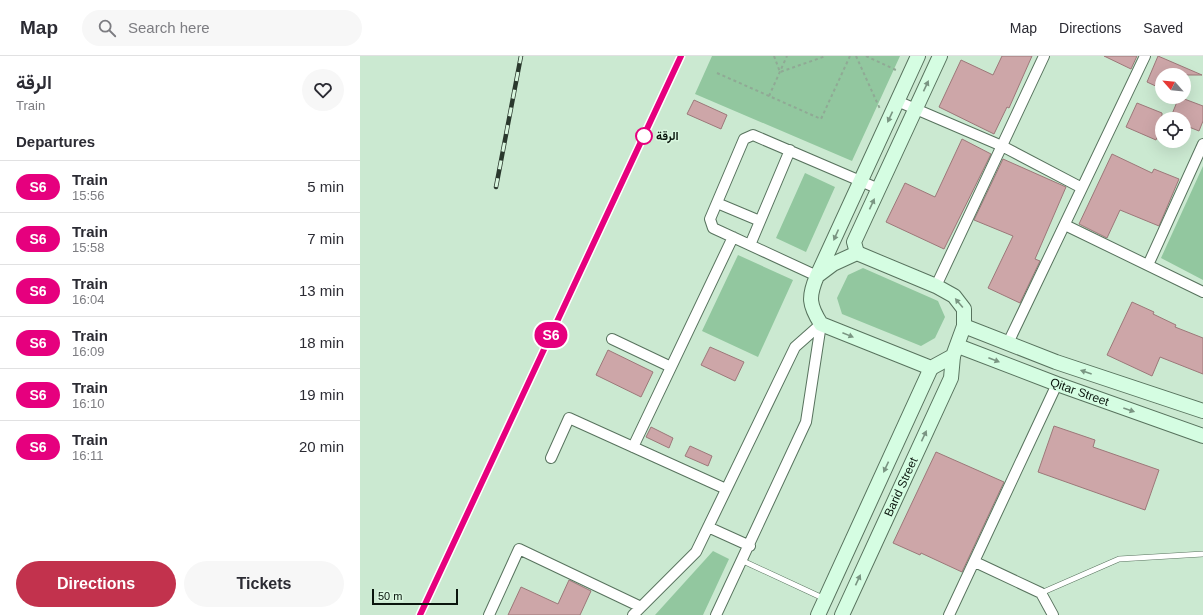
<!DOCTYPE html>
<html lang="en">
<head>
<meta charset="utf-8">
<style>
	body { margin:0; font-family:Helvetica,Vazirmatn,sans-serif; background:#f7f7f7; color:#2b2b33; height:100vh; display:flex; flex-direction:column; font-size:15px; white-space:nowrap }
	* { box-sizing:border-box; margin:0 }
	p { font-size:13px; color:#7c7c81 }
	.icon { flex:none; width:22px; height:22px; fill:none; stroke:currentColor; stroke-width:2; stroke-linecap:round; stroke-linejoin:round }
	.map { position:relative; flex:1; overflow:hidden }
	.details { display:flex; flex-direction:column; background:#fff; width:360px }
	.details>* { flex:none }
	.badge { padding:0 8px; border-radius:13px; font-size:14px; line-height:26px }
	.needle { width:26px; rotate:297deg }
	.buttons { position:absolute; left:795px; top:12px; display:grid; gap:8px }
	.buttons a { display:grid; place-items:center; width:36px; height:36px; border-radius:50%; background:#fff; box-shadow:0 4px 16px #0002; font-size:20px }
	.scale { position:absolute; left:12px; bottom:10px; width:86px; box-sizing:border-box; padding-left:4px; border:2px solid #0a150d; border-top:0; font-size:11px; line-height:14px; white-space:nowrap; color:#0a150d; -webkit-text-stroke:3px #d8f6de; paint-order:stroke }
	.map>.badge { position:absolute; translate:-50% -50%; box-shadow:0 0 0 2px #fff }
	h2 { padding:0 16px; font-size:15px; line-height:36px }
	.round { display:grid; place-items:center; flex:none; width:42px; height:42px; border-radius:21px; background:#f7f7f7 }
	.head { display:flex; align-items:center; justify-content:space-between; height:68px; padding:0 16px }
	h1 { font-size:19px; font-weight:700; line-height:30px }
	.primary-button { display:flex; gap:8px; margin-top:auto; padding:8px 16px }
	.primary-button a { flex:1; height:46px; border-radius:24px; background:#c2324d; color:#fff; font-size:16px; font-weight:700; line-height:46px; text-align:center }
	.primary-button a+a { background:#f7f7f7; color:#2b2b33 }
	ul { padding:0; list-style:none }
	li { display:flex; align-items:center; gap:12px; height:52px; padding:0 16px; border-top:1px solid #e1e1e2 }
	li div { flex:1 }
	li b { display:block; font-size:15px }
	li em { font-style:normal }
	li .badge { min-width:44px; font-weight:700; text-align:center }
	header { display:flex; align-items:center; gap:24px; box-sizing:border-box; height:56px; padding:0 20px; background:#fff; border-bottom:1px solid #e1e1e2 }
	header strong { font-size:19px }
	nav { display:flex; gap:22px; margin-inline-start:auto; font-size:14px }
	.search { width:280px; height:36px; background:#f7f7f7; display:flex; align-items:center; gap:10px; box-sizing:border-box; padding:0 14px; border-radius:22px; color:#7c7c81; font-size:15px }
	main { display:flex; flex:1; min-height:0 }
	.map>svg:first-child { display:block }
	.park { fill:#92c79f }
	.building { fill:#cda6a8; stroke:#9c7879 }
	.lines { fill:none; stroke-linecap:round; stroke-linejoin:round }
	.lane-casing { stroke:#58735e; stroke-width:6 }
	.street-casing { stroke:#58735e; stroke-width:12 }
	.secondary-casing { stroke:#58735e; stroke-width:16 }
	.path { stroke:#90a995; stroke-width:2; stroke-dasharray:3 3; stroke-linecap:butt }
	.lane { stroke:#fff; stroke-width:5 }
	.street { stroke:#fff; stroke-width:10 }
	.secondary { stroke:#d5fde2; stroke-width:14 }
	.rail-casing { stroke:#2a382d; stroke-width:4.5 }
	.rail { stroke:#d8f6de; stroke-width:3; stroke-dasharray:9; stroke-linecap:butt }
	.oneway { fill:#7a9582 }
	.line-casing { stroke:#fff; stroke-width:9 }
	.line { stroke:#e6007e; stroke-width:6 }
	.stop-dot { fill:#fff; stroke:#e6007e; stroke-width:2 }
	.labels { text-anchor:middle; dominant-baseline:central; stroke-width:3; stroke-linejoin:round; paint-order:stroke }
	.stop-label { font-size:12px; font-weight:bold; fill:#0a150d; stroke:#d8f6de; text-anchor:start }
	.street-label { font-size:12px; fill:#0a150d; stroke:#d8f6de }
</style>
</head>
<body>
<header>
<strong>Map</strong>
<div class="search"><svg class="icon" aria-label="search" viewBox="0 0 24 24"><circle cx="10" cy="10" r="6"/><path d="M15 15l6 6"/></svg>Search here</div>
<nav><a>Map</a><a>Directions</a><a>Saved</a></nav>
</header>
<main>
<section class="details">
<div class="head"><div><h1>الرقة</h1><p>Train</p></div><a class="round"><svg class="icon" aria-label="heart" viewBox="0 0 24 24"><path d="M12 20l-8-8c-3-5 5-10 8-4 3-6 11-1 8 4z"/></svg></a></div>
<h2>Departures</h2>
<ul>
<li><span class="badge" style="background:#e6007e;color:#fff">S6</span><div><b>Train</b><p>15:56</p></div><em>5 min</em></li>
<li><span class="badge" style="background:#e6007e;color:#fff">S6</span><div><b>Train</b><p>15:58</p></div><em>7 min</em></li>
<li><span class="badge" style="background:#e6007e;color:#fff">S6</span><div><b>Train</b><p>16:04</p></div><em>13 min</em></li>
<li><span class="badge" style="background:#e6007e;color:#fff">S6</span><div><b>Train</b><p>16:09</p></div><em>18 min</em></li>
<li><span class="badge" style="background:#e6007e;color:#fff">S6</span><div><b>Train</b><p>16:10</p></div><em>19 min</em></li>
<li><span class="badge" style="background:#e6007e;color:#fff">S6</span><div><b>Train</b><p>16:11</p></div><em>20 min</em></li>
</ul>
<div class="primary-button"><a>Directions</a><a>Tickets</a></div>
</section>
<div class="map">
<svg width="843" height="559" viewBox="0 0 843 559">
	<rect width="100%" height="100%" fill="#cbe9d1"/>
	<path class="park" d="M352 0H540L492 105 335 38Z
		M843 110V224L801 202Z
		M445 117 475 131 446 196 416 182Z
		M378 199 433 224 398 301 342 275Z
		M503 212 578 245 585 261 575 282 561 290 482 258 477 242 488 219Z
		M353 495 369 503 343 559H295Z"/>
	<path class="building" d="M642 0H672L649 52 647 51 634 78 579 51 601 4 633 19Z
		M744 0H777L771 13Z
		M798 0 842 19H802V33L787 26Z
		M819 41 843 50V65L839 75 824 69V63H810Z
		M334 44 367 59 361 73 327 58Z
		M777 47 802 57V68L796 84 766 71Z
		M602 83 631 98 584 193 526 166 545 127 575 141Z
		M752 98 792 117 794 113 819 123 799 170 760 154 747 182 719 168Z
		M643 103 706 131 675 203 680 205 660 247 628 232 653 180 614 164Z
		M772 246 794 256 793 258 816 269 815 271 843 282V318L800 301 792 320 747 299Z
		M350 291 384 306 375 325 341 309Z
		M248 294 293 316 281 341 236 319Z
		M694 370 735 384 733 391 799 414 785 454 678 416Z
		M291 371 313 382 309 392 286 381Z
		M330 390 352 400 348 410 325 400Z
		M576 396 644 426 602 516 561 497 560 499 533 487Z
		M209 524 231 535 220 559H148L161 531 198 548Z"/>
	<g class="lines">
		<defs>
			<path id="lane" d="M383 505 465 543
				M681 537 759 503 843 498"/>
			<path id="street" d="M537 45 642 90 722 132
				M357 147 400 165
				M705 169 843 236
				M390 189 430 94
				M788 209 843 88
				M457 220 353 172 350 163 384 83 393 79 519 133
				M576 230 684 0
				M252 283 311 311
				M648 287 785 0
				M273 391 373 181
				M191 402 209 362 366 433
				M348 471 390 490
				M615 506 681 537 693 559
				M129 559 159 493 281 551
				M273 559 336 496 435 291 461 268
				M356 559 446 366 461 268
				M589 559 697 328"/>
			<g id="secondary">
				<path d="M497 197 494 186 580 0"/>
				<path d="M457 220 473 208 497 197 576 230 594 240 604 253V270L593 300 571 312 461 268C449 249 448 241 457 220L558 0"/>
				<path d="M604 270 696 306 843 355"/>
				<path id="s1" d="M598 290 697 328 843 380"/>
				<path d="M458 559 571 312"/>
				<path id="s2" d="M482 559 591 322 593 300"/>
			</g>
		</defs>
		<use href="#lane" class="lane-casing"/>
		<use href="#street" class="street-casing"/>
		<use href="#secondary" class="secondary-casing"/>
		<path class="path" d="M414 0 420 16 466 0
			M496 0 520 53
			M506 0 538 15
			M357 17 461 63 490 0
			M409 40 427 0"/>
		<use href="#lane" class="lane"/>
		<use href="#street" class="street"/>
		<use href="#secondary" class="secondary"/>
		<defs>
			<path id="rail" d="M136 131 161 0
				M60 559 321 0"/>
		</defs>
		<use href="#rail" class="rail-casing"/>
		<use href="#rail" class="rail"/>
	</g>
	<defs><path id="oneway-solid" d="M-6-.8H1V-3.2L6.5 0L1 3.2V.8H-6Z"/></defs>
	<g class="oneway">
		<use href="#oneway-solid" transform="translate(566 30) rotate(-65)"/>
		<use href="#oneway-solid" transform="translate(530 61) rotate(115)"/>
		<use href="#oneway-solid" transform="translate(512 148) rotate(-65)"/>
		<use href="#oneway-solid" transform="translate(476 179) rotate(114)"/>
		<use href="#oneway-solid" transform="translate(599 247) rotate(-130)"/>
		<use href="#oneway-solid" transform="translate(488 279) rotate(22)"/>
		<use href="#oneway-solid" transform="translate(634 304) rotate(21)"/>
		<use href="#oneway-solid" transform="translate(726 316) rotate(-161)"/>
		<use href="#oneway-solid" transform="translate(769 354) rotate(19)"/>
		<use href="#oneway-solid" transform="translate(564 380) rotate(-65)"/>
		<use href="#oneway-solid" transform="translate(526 411) rotate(115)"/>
		<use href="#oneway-solid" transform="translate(498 524) rotate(-65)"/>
	</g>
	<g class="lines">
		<defs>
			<path id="line" d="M60 559 321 0"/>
		</defs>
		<use href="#line" class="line-casing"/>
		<use href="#line" class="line"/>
	</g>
	<circle class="stop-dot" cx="284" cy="80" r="8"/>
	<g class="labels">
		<g class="stop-label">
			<text x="296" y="80">الرقة</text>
		</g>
		<g class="street-label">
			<text stroke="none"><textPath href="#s1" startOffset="130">Qitar Street</textPath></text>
			<text stroke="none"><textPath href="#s2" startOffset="141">Barid Street</textPath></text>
		</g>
	</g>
</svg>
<div class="buttons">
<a><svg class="needle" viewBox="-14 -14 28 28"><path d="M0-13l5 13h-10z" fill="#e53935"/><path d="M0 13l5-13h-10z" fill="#7c7c81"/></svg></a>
<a><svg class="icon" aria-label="locate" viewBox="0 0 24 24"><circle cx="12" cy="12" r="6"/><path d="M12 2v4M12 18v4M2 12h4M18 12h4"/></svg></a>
</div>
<div class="scale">50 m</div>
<b class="badge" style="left:191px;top:279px;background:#e6007e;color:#fff">S6</b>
</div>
</main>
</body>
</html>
